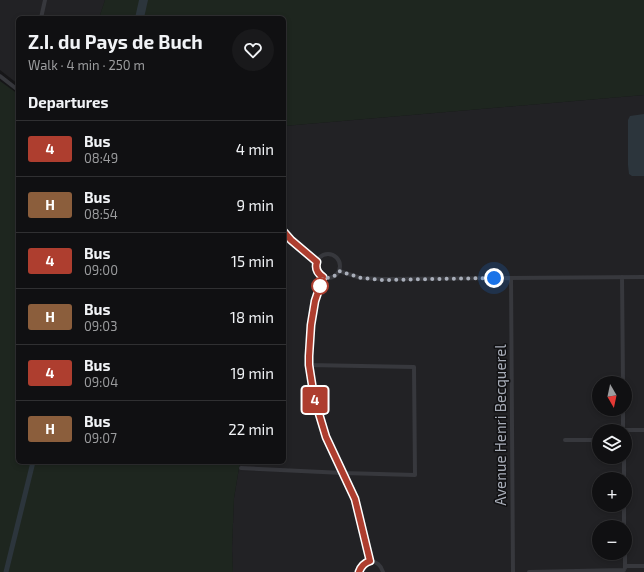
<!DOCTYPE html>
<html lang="en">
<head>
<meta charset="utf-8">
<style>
	body { margin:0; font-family:"Exo 2",sans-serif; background:#19191b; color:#f1f3f6; height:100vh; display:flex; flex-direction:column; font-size:15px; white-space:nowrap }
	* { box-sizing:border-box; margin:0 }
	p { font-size:13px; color:#9c9d9f }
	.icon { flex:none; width:22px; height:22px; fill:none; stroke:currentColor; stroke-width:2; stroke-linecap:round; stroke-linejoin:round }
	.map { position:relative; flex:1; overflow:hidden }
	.drawer { position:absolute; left:16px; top:16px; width:270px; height:448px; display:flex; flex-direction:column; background:#101012; border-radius:6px; box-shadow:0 2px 6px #0003,0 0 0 1px #303032 }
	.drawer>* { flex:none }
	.badge { padding:0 8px; border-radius:3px; font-size:14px; line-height:26px }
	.needle { width:26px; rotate:171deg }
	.controls { position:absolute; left:592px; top:376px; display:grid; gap:8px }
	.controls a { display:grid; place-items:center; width:40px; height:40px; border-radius:50%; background:#101012; box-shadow:0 2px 6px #0003,0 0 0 1px #303032; font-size:20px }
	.you { position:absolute; width:20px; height:20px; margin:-10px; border:3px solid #fff; border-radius:50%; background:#1a73e8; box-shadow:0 0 0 6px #1a73e833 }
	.map>.badge { position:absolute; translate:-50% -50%; box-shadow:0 0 0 2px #fff }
	h2 { padding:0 12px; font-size:15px; line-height:36px }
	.round { display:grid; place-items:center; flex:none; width:42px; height:42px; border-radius:21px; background:#19191b }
	.summary { display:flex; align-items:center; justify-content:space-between; height:68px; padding:0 12px }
	h1 { font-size:19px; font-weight:700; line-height:30px }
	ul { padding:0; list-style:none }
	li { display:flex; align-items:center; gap:12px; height:56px; padding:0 12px; border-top:1px solid #303032 }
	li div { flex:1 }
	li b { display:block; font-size:15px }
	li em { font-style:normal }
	li .badge { min-width:44px; font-weight:700; text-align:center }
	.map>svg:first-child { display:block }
	.built { fill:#222225; fill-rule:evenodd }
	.green { fill:#1e261f }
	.water { fill:#2c353c }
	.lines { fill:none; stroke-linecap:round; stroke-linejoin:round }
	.canal { stroke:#2c353c; stroke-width:5 }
	.street { stroke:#37383d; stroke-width:4 }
	.line-casing { stroke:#fff; stroke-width:9 }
	.line { stroke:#ae3e2f; stroke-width:6 }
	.walk { stroke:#a8adb8; stroke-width:4; stroke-dasharray:0 7.2 }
	.stop-dot { fill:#fff; stroke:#ae3e2f; stroke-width:2 }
	.labels { text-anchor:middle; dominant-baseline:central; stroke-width:3; stroke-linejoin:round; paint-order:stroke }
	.street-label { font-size:15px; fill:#a8adb8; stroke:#111113 }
</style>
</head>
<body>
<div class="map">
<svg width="644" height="572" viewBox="0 0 644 572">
	<rect width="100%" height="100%" fill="#161618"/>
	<path class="built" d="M0 0H105L99 18H18V84L0 70Z
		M644 95V572H233L232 549 234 498 240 462H284V257L286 251 284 249V126ZM599 383H625V409H599ZM599 431H625V457H599ZM599 479H625V505H599ZM599 527H625V553H599Z"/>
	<path class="green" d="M105 0H644V95L284 126V18H99Z
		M0 81 18 94V462H240L234 498 232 549 233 572H0Z"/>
	<path class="water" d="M139 0H148L144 18H135Z
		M644 114V176H632L629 174 628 165V120L630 116Z"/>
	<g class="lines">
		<path class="canal" d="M6 572 33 462"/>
		<path class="street" d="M41 18 45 0
			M0 76 18 90
			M284 232 291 240 317 262
			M316 266a12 12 0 1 1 24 0a12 12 0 1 1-24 0Z
			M339 271 361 278 383 279 644 277
			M323 277 315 301 311 325 309 356V365L314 397 326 437 355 499 370 561
			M622 277 623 383
			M511 278 513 572
			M623 409V431
			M623 430H644
			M565 440H599
			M624 457V479
			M241 468 343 473 415 475 414 367 309 365
			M624 505V527
			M625 553V568
			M625 566H644
			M359 572C363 558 379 558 383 572
			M529 572 624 570"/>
	</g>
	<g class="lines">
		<defs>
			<path id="line" d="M284 232 291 240 317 262C315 268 317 273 323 277L315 301 311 325 309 356V365L314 397 326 437 355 499 370 561C364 563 361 566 359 572"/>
		</defs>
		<use href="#line" class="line-casing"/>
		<use href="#line" class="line"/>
		<path class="walk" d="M320 286 323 277C330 279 335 277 339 271L361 278 383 280 494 278"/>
	</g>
	<circle class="stop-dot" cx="320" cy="286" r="8"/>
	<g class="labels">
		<g class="street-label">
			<text transform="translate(500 425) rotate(-90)">Avenue Henri Becquerel</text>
		</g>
	</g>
</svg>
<div class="controls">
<a><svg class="needle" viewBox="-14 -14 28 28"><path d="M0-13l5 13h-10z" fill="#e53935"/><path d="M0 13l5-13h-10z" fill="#9c9d9f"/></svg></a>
<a><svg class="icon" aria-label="layers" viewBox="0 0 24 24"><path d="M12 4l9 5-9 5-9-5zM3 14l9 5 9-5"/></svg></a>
<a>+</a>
<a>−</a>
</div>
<div class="you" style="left:494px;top:278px"></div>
<b class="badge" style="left:315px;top:400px;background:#ae3e2f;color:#fff">4</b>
<section class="drawer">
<div class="summary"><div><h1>Z.I. du Pays de Buch</h1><p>Walk · 4 min · 250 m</p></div><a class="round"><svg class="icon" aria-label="heart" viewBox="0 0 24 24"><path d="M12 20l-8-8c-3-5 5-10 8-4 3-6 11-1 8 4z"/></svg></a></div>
<h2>Departures</h2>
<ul>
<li><span class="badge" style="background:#ae3e2f;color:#fff">4</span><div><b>Bus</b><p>08:49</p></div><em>4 min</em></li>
<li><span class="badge" style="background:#8b5e3c;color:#fff">H</span><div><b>Bus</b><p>08:54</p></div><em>9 min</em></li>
<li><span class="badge" style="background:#ae3e2f;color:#fff">4</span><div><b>Bus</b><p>09:00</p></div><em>15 min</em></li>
<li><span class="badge" style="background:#8b5e3c;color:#fff">H</span><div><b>Bus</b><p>09:03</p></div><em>18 min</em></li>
<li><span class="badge" style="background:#ae3e2f;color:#fff">4</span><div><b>Bus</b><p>09:04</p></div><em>19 min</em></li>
<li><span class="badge" style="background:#8b5e3c;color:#fff">H</span><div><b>Bus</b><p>09:07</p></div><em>22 min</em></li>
</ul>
</section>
</div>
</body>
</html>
